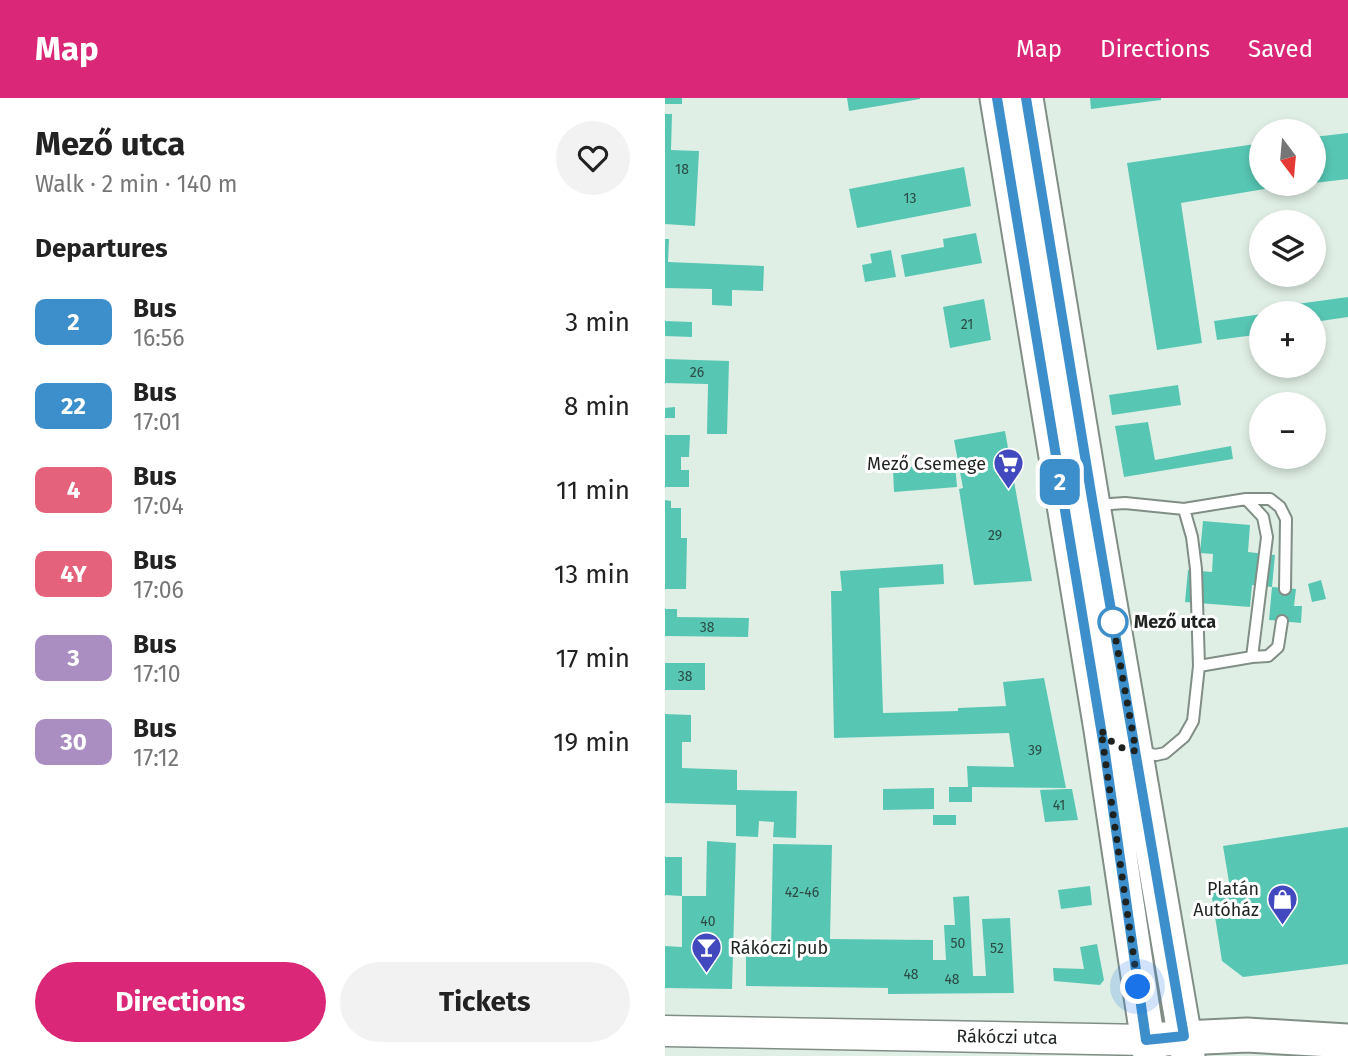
<!DOCTYPE html>
<html lang="en">
<head>
<meta charset="utf-8">
<style>
	body { margin:0; font-family:"Fira Sans",sans-serif; background:#f2f2f2; color:#222; height:100vh; display:flex; flex-direction:column; font-size:26px; white-space:nowrap }
	* { box-sizing:border-box; margin:0 }
	p { font-size:23px; color:#767676 }
	.icon { flex:none; width:38px; height:38px; fill:none; stroke:currentColor; stroke-width:2; stroke-linecap:round; stroke-linejoin:round }
	.map { position:relative; flex:1; overflow:hidden }
	.sheet { display:flex; flex-direction:column; background:#fff; width:665px }
	.sheet>* { flex:none }
	.badge { padding:0 14px; border-radius:10px; font-size:24px; line-height:46px }
	.needle { width:46px; rotate:164deg }
	.fabs { position:absolute; left:584px; top:21px; display:grid; gap:14px }
	.fabs a { display:grid; place-items:center; width:77px; height:77px; border-radius:50%; background:#fff; box-shadow:0 4px 10px #0003; font-size:35px }
	.you { position:absolute; width:35px; height:35px; margin:-18px; border:5px solid #fff; border-radius:50%; background:#1a73e8; box-shadow:0 0 0 10px #1a73e833 }
	.map>.badge { position:absolute; translate:-50% -50%; box-shadow:0 0 0 4px #fff }
	h2 { padding:0 35px; font-size:26px; line-height:63px }
	.round { display:grid; place-items:center; flex:none; width:74px; height:74px; border-radius:37px; background:#f2f2f2 }
	.overview { display:flex; align-items:center; justify-content:space-between; height:119px; padding:0 35px }
	h1 { font-size:33px; font-weight:700; line-height:52px }
	.action { display:flex; gap:14px; margin-top:auto; padding:14px 35px }
	.action a { flex:1; height:80px; border-radius:42px; background:#db2777; color:#fff; font-size:28px; font-weight:700; line-height:80px; text-align:center }
	.action a+a { background:#f2f2f2; color:#222 }
	ul { padding:0; list-style:none }
	li { display:flex; align-items:center; gap:21px; height:84px; padding:0 35px }
	li div { flex:1 }
	li b { display:block; font-size:26px }
	li em { font-style:normal }
	li .badge { min-width:77px; font-weight:700; text-align:center }
	header { display:flex; align-items:center; gap:42px; box-sizing:border-box; height:98px; padding:0 35px; background:#db2777; color:#fff }
	header strong { font-size:33px }
	nav { display:flex; gap:38px; margin-inline-start:auto; font-size:24px }
	main { display:flex; flex:1; min-height:0 }
	.map>svg:first-child { display:block }
	.building { fill:#57c7b4 }
	.lines { fill:none; stroke-linecap:round; stroke-linejoin:round }
	.lane-casing { stroke:#808e85; stroke-width:14 }
	.secondary-casing { stroke:#808e85; stroke-width:33 }
	.primary-casing { stroke:#808e85; stroke-width:37 }
	.lane { stroke:#fff; stroke-width:10 }
	.secondary { stroke:#fff; stroke-width:30 }
	.primary { stroke:#fff; stroke-width:33 }
	.line-casing { stroke:#fff; stroke-width:16 }
	.line { stroke:#3d8fcc; stroke-width:10 }
	.walk { stroke:#1e2320; stroke-width:7; stroke-dasharray:0 12.6 }
	.stop-dot { fill:#fff; stroke:#3d8fcc; stroke-width:3.5 }
	.labels { text-anchor:middle; dominant-baseline:central; stroke-width:6; stroke-linejoin:round; paint-order:stroke }
	.number-label { font-size:14px; fill:#2c4c45 }
	.poi-label { font-size:18px; fill:#1e2320; stroke:#fff; text-anchor:end }
	.stop-label { font-size:18px; font-weight:bold; fill:#1e2320; stroke:#fff; text-anchor:start }
	.street-label { font-size:18px; fill:#1e2320; stroke:#fff }
</style>
</head>
<body>
<header>
<strong>Map</strong>
<nav><a>Map</a><a>Directions</a><a>Saved</a></nav>
</header>
<main>
<section class="sheet">
<div class="overview"><div><h1>Mező utca</h1><p>Walk · 2 min · 140 m</p></div><a class="round"><svg class="icon" aria-label="heart" viewBox="0 0 24 24"><path d="M12 20l-8-8c-3-5 5-10 8-4 3-6 11-1 8 4z"/></svg></a></div>
<h2>Departures</h2>
<ul>
<li><span class="badge" style="background:#3d8fcc;color:#fff">2</span><div><b>Bus</b><p>16:56</p></div><em>3 min</em></li>
<li><span class="badge" style="background:#3d8fcc;color:#fff">22</span><div><b>Bus</b><p>17:01</p></div><em>8 min</em></li>
<li><span class="badge" style="background:#e5627c;color:#fff">4</span><div><b>Bus</b><p>17:04</p></div><em>11 min</em></li>
<li><span class="badge" style="background:#e5627c;color:#fff">4Y</span><div><b>Bus</b><p>17:06</p></div><em>13 min</em></li>
<li><span class="badge" style="background:#aa8ec2;color:#fff">3</span><div><b>Bus</b><p>17:10</p></div><em>17 min</em></li>
<li><span class="badge" style="background:#aa8ec2;color:#fff">30</span><div><b>Bus</b><p>17:12</p></div><em>19 min</em></li>
</ul>
<div class="action"><a>Directions</a><a>Tickets</a></div>
</section>
<div class="map">
<svg width="683" height="958" viewBox="0 0 683 958">
	<rect width="100%" height="100%" fill="#e0efe5"/>
	<path class="building" d="M0 0H17V6H0Z
		M182 0H255V1L184 13Z
		M425 0H496V2L426 11Z
		M0 16H7L6 52 34 53 30 128 0 126Z
		M683 35V81L649 85V39Z
		M597 45V86L624 87 516 105 537 245 492 252 462 65Z
		M299 69 306 108 192 130 184 91Z
		M311 135 317 165 240 179 236 157 279 149 278 141Z
		M0 141H4L3 164 99 168 98 193 67 192V208L47 207V191L0 190Z
		M226 152 231 179 200 184 197 167 207 165 205 156Z
		M683 199V219L649 224V215H613L632 211V206Z
		M319 201 326 242 285 250 278 209Z
		M597 216V236L552 242 549 223Z
		M0 223 27 224V239L0 238Z
		M0 261 64 263 62 336H42L43 286 0 285Z
		M513 287 516 307 447 317 444 297Z
		M10 309V320H0V310Z
		M483 324 490 362 566 348 568 361 459 379 450 328Z
		M340 333 367 483 309 487 294 391 298 390 289 342Z
		M0 337H25L24 359H16V372H24V389H0Z
		M290 366 292 389 229 394 228 370Z
		M0 402 6 403V410H16V440H22L21 491H0Z
		M538 423 585 427 583 454 610 457 607 489 631 491 629 508H637L636 525 604 522 607 489 587 487 585 509 520 504 523 472 547 474 548 456 535 455Z
		M278 466 279 486 214 490 218 615 293 613V610L341 608 338 584 379 580 401 690 307 689V704H284V689H303L302 668 349 669 344 635 169 640 166 493H177L175 473Z
		M656 482 661 501 647 504 643 486Z
		M0 511H12V519L84 520 83 539 0 538Z
		M0 565H40V592H0Z
		M0 616 26 617V644H17V670L72 672V692L132 693 131 740 108 739 109 724 94 723 93 739 71 738V707L0 705Z
		M269 690V711L218 712V691Z
		M400 691H407L413 722 380 724 375 692Z
		M268 717H291V727H268Z
		M683 729V866L578 879 557 863 546 793 565 790 558 748Z
		M42 743 71 745 67 891 0 890V848L17 849V798H41Z
		M108 746 167 747 165 841 268 842V862H281L279 827H290L288 799 304 798 308 878H321L317 821 345 820 349 895 223 896V890L81 888V852H106Z
		M0 759H17V798L0 797Z
		M425 788 427 807 396 811 393 792Z
		M432 846 439 882 435 887 389 883 388 870 419 871 415 849Z"/>
	<g class="lines">
		<defs>
			<path id="lane" d="M431 407 460 405 519 411 527 439 531 471 534 568 528 623 519 639 500 655 491 657 476 654
				M519 411 581 401H605L615 409 621 421 620 491
				M587 559 603 558 613 549 617 523
				M534 568 587 559 602 439 598 419 581 401"/>
			<path id="secondary" d="M0 933 481 942"/>
			<path id="primary" d="M332 0 436 632 485 958
				M361 0 428 407 523 958
				M498 941 582 937 683 943"/>
		</defs>
		<use href="#lane" class="lane-casing"/>
		<use href="#secondary" class="secondary-casing"/>
		<use href="#primary" class="primary-casing"/>
		<use href="#lane" class="lane"/>
		<use href="#secondary" class="secondary"/>
		<use href="#primary" class="primary"/>
	</g>
	<g class="lines">
		<defs>
			<path id="line" d="M332 0 440 655 481 942 519 938 428 407 361 0"/>
		</defs>
		<use href="#line" class="line-casing"/>
		<use href="#line" class="line"/>
		<path class="walk" d="M448 524 446 515 471 653C454 651 446 645 436 632L473 889"/>
	</g>
	<defs>
		<symbol id="supermarket-pin" viewBox="-11 -11 22 30"><path d="M0 17L-7.5 6A9.5 9.5 0 1 1 7.5 6Z" fill="#4249be" stroke="#fff"/><path d="M-6-5.5h2.5l.6 2H6L4.5 2H-2.5L-4.4-4H-6ZM-1.5 3.2a1.3 1.3 0 1 0 .1 0ZM3 3.2a1.3 1.3 0 1 0 .1 0Z" fill="#fff"/></symbol>
		<symbol id="shop-pin" viewBox="-11 -11 22 30"><path d="M0 17L-7.5 6A9.5 9.5 0 1 1 7.5 6Z" fill="#4249be" stroke="#fff"/><path d="M-5-2.5h2.3a2.7 3.5 0 0 1 5.4 0H5L5.5 6h-11ZM-1.5-2.5h3a1.5 2.3 0 0 0-3 0Z" fill="#fff"/></symbol>
		<symbol id="bar-pin" viewBox="-11 -11 22 30"><path d="M0 17L-7.5 6A9.5 9.5 0 1 1 7.5 6Z" fill="#4249be" stroke="#fff"/><path d="M-6-5H6L.8 .8V4.5H3.5V6h-7V4.5H-.8V.8Z" fill="#fff"/></symbol>
	</defs>
	<g fill-rule="evenodd">
		<use href="#supermarket-pin" x="326" y="348" width="35" height="47"/>
		<use href="#shop-pin" x="600" y="784" width="35" height="47"/>
		<use href="#bar-pin" x="24" y="832" width="35" height="47"/>
	</g>
	<circle class="stop-dot" cx="448" cy="524" r="14"/>
	<g class="labels">
		<g class="number-label">
			<text x="17" y="71">18</text>
			<text x="245" y="100">13</text>
			<text x="302" y="226">21</text>
			<text x="32" y="274">26</text>
			<text x="330" y="437">29</text>
			<text x="42" y="529">38</text>
			<text x="20" y="578">38</text>
			<text x="370" y="652">39</text>
			<text x="394" y="707">41</text>
			<text x="137" y="794">42-46</text>
			<text x="43" y="823">40</text>
			<text x="293" y="845">50</text>
			<text x="332" y="850">52</text>
			<text x="246" y="876">48</text>
			<text x="287" y="881">48</text>
		</g>
		<g class="poi-label">
			<text x="321" y="366">Mező Csemege</text>
			<text x="594" y="791">Platán<tspan x="594" dy="21">Autóház</tspan></text>
			<text x="65" y="850" text-anchor="start">Rákóczi pub</text>
		</g>
		<g class="stop-label">
			<text x="469" y="524">Mező utca</text>
		</g>
		<g class="street-label">
			<text transform="translate(342 939) rotate(1)">Rákóczi utca</text>
		</g>
	</g>
</svg>
<div class="fabs">
<a><svg class="needle" viewBox="-14 -14 28 28"><path d="M0-13l5 13h-10z" fill="#e53935"/><path d="M0 13l5-13h-10z" fill="#767676"/></svg></a>
<a><svg class="icon" aria-label="layers" viewBox="0 0 24 24"><path d="M12 4l9 5-9 5-9-5zM3 14l9 5 9-5"/></svg></a>
<a>+</a>
<a>−</a>
</div>
<div class="you" style="left:473px;top:889px"></div>
<b class="badge" style="left:395px;top:384px;background:#3d8fcc;color:#fff">2</b>
</div>
</main>
</body>
</html>
